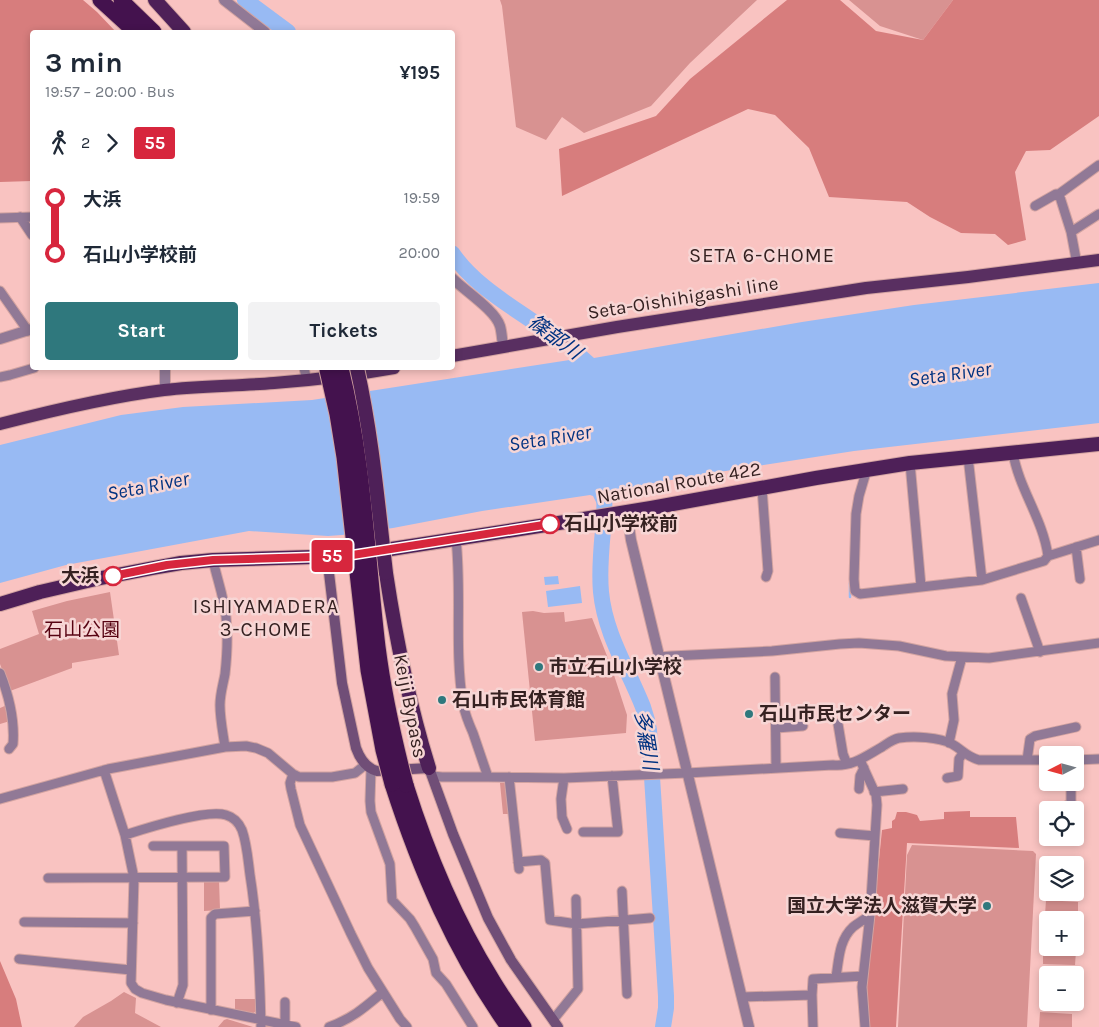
<!DOCTYPE html>
<html lang="en">
<head>
<meta charset="utf-8">
<style>
	body { margin:0; font-family:Karla,"Noto Sans JP",sans-serif; background:#f2f2f3; color:#1f2937; height:100vh; display:flex; flex-direction:column; font-size:19px; white-space:nowrap }
	* { box-sizing:border-box; margin:0 }
	p { font-size:16px; color:#747a83 }
	.icon { flex:none; width:28px; height:28px; fill:none; stroke:currentColor; stroke-width:2; stroke-linecap:round; stroke-linejoin:round }
	.map { position:relative; flex:1; overflow:hidden }
	.drawer { position:absolute; left:30px; top:30px; width:425px; height:340px; display:flex; flex-direction:column; background:#fff; border-radius:5px; box-shadow:0 2px 8px #0003 }
	.drawer>* { flex:none }
	.badge { padding:0 10px; border-radius:4px; font-size:18px; line-height:32px }
	.needle { width:32px; rotate:264deg }
	.buttons { position:absolute; left:1039px; top:746px; display:grid; gap:10px }
	.buttons a { display:grid; place-items:center; width:45px; height:45px; border-radius:5px; background:#fff; box-shadow:0 2px 8px #0003; font-size:25px }
	.map>.badge { position:absolute; translate:-50% -50%; box-shadow:0 0 0 2px #fff }
	.legs { display:flex; align-items:center; gap:8px; height:55px; padding:0 15px; font-size:16px }
	.legs p { margin-inline-start:auto }
	.headline { display:flex; align-items:center; justify-content:space-between; height:85px; padding:0 15px }
	h1 { font-size:28px; font-weight:700; line-height:38px }
	.primary-button { display:flex; gap:10px; margin-top:auto; padding:10px 15px }
	.primary-button a { flex:1; height:58px; border-radius:5px; background:#2f787d; color:#fff; font-size:20px; font-weight:700; line-height:58px; text-align:center }
	.primary-button a+a { background:#f2f2f3; color:#1f2937 }
	ul { padding:0 15px; list-style:none }
	li { display:flex; align-items:center; gap:18px; height:55px; font-size:19px }
	li i { display:grid; place-items:center; width:8px; height:100%; margin:0 6px; background:currentColor }
	li i::after { content:''; width:12px; height:12px; margin:-6px; border:4px solid; border-radius:50%; background:#fff }
	li p { margin-inline-start:auto }
	li:first-child i { background:linear-gradient(#0000 50%,currentColor 0) }
	li:last-child i { background:linear-gradient(currentColor 50%,#0000 0) }
	.map>svg:first-child { display:block }
	.green { fill:#d89291 }
	.forest { fill:#d77d7d }
	.water { fill:#98baf3 }
	.lines { fill:none; stroke-linecap:round; stroke-linejoin:round }
	.stream { stroke:#98baf3; stroke-width:2.5 }
	.river { stroke:#98baf3; stroke-width:16 }
	.minor-casing { stroke:#d2a3a1; stroke-width:11 }
	.tertiary-casing { stroke:#d2a3a1; stroke-width:12 }
	.secondary-casing { stroke:#d2a3a1; stroke-width:12 }
	.primary-casing { stroke:#d2a3a1; stroke-width:14 }
	.trunk-casing { stroke:#d2a3a1; stroke-width:16 }
	.motorway-casing { stroke:#d2a3a1; stroke-width:17 }
	.minor { stroke:#917996; stroke-width:9 }
	.tertiary { stroke:#917996; stroke-width:10 }
	.secondary { stroke:#704e77; stroke-width:10 }
	.primary { stroke:#592f61; stroke-width:12 }
	.trunk { stroke:#4e2058; stroke-width:14 }
	.motorway { stroke:#44124e; stroke-width:15 }
	.trunk-bridge-casing { stroke:#d2a3a1; stroke-width:16; stroke-linecap:butt }
	.motorway-bridge-casing { stroke:#d2a3a1; stroke-width:17; stroke-linecap:butt }
	.trunk-bridge { stroke:#4e2058; stroke-width:14 }
	.motorway-bridge { stroke:#44124e; stroke-width:15 }
	.line-1-casing { stroke:#fff; stroke-width:11 }
	.line-1 { stroke:#d7263d; stroke-width:8 }
	.stop-1-dot { fill:#fff; stroke:#d7263d; stroke-width:2.5 }
	.poi-dot { fill:#2f787d; stroke:#f7d6d5; stroke-width:2 }
	.labels { text-anchor:middle; dominant-baseline:central; stroke-width:5; stroke-linejoin:round; paint-order:stroke }
	.street-label { font-size:19px; fill:#352121; stroke:#f7d6d5 }
	.stop-label { font-size:19px; font-weight:bold; fill:#352121; stroke:#f7d6d5; text-anchor:start }
	.park-label { font-size:19px; fill:#570312; stroke:#f7d6d5 }
	.poi-label { font-size:19px; font-weight:bold; fill:#352121; stroke:#f7d6d5; text-anchor:start }
	.neighbourhood-label { font-size:20px; letter-spacing:1px; fill:#352121; stroke:#f7d6d5 }
	.water-label { font-size:20px; font-style:italic; fill:#013281; stroke:#f7d6d5 }
</style>
</head>
<body>
<div class="map">
<svg width="1099" height="1027" viewBox="0 0 1099 1027">
	<rect width="100%" height="100%" fill="#f9c3c1"/>
	<path class="green" d="M500 0H757L690 63 651 106 584 133 562 117 546 140 516 127 502 6Z
		M849 0H953L923 40 880 26Z
		M110 592 119 655 72 663V668L10 691 0 664V649L39 634 32 611 67 601Z
		M533 611 544 613 564 612 565 622 592 618 611 666 627 715 626 733 535 741 522 612Z
		M7 705 10 721 0 724V708Z
		M500 783H505L512 814H503Z
		M912 845 1033 851 1036 854 1027 1027H898L907 855Z
		M219 880 220 910 204 911V881Z
		M1046 900 1078 902V916L1045 915Z
		M1043 950 1076 951 1075 965 1043 964Z
		M124 992 136 998 135 1013 161 1027H74L83 1017 111 1001Z
		M235 999H255L256 1011 252 1014 235 1012Z
		M1040 1012 1072 1014V1027H1039Z
		M227 1019 253 1027H218L224 1020Z"/>
	<path class="forest" d="M0 0H83L97 12 116 32H32V181L0 182Z
		M787 0H840L876 31 923 40 953 0H1099V116L1050 150 1026 151 1015 172 1026 240 1008 245 995 234 961 233 930 217 907 202 829 197 809 148 775 115 748 109 562 196 559 149 656 116 690 79Z
		M970 811V817H1016L1019 848 907 843 896 1027H868L866 989 882 830 892 828V821L895 819 897 812H906L917 815 920 821 944 819V812Z
		M0 961 16 999 22 1027H0Z"/>
	<path class="water" d="M1099 283V423L854 451 687 477 623 489 616 495 610 505 598 506 593 496 590 495 482 511 393 528 342 535 328 536 249 531 66 565 0 583V445L121 415 183 407 312 400 576 359 570 352 518 316 525 308 576 342 594 358 802 322 914 305Z
		M558 576 559 584 545 585 544 577Z
		M580 586 582 603 548 607 546 591Z"/>
	<g class="lines">
		<path class="stream" d="M850 597V583"/>
		<path class="river" d="M245 0 288 32
			M452 253C473 284 508 304 538 325
			M602 485C606 502 604 513 603 530 601 551 599 571 601 592 605 634 628 669 643 707L647 720 649 730 666 996V1008L663 1027"/>
		<defs>
			<path id="minor" d="M1035 206 1056 194H1059
				M20 217 32 235
				M0 218 32 217
				M1071 232 1099 214
				M1077 264 1071 232 1059 194 1099 165
				M0 291 28 331
				M304 368 307 381
				M0 377 10 375 34 368
				M968 457 982 580
				M910 463 921 586
				M867 469 859 496 856 514 854 579 855 591 860 594 982 580 1044 561 1048 556C1043 519 1019 489 1013 453
				M762 488 768 571 766 577
				M456 539C462 594 454 649 463 704 465 714 469 724 473 733 478 748 483 762 488 777
				M1076 547 1080 579
				M1048 556 1099 540
				M213 560C217 579 224 597 226 617 228 635 227 656 225 674 223 685 220 694 220 705 220 719 223 733 225 747
				M1021 598 1040 652
				M659 657 671 656 772 651 840 644 859 643 899 646 946 656 989 658 1099 643
				M0 673C9 696 15 719 13 744L9 749
				M775 677 776 768
				M838 724 843 754 847 764
				M776 728 803 726
				M949 743 954 720 952 694 962 657
				M860 760 876 795 877 805 870 915 862 987 865 1027
				M1027 760 1030 739 1035 736 1076 727
				M1075 760 1099 759
				M371 769 370 801 371 812 390 864 392 900 410 919 415 927 433 959 436 973 446 984 473 1027
				M104 770 125 835 134 878 131 983 135 989 142 993 166 1000 296 1027
				M293 774 290 783 291 789 300 825 351 934 368 968 400 1019 407 1027
				M432 776 442 777H488L564 778 687 773 833 765C852 767 866 756 882 747 888 743 893 739 899 738 914 736 939 737 952 744 963 750 965 756 979 760H1048
				M509 777 519 869
				M564 778 561 799 562 817 567 829
				M947 778 958 776 959 759 963 753
				M859 789 860 776 864 768
				M874 792 903 789
				M0 799 108 769 225 747 246 746 256 748 268 753 293 774 299 777H332L355 773 365 765
				M1051 810 1053 808 1066 807 1071 802V782
				M583 832H618L612 776
				M840 833 875 836
				M125 835C147 828 206 809 226 815 233 817 239 823 242 830 247 844 248 860 250 875 258 925 260 976 261 1027
				M518 862 541 860 545 863 550 920 577 924 650 918
				M48 878 225 877 224 846H153
				M622 891 627 994
				M24 922 133 923
				M19 959 131 970
				M836 977C839 959 839 940 853 927 858 923 865 919 870 915
				M812 995 813 979 863 976
				M742 997 812 995 813 1027
				M177 1003 183 985 182 846
				M211 1010V918L215 914 255 911
				M553 1020 578 989 576 899
				M285 1025V1002
				M329 1027C353 1018 364 1008 383 992"/>
			<path id="tertiary" d="M224 0 265 32
				M452 278C465 291 495 310 500 326 502 333 502 340 503 346
				M0 339 32 329
				M165 390V368
				M627 512 631 540 749 1027"/>
			<path id="secondary" d="M327 556 342 683 356 748C360 759 366 768 377 771L429 768 453 834 488 918 511 960 558 1027"/>
			<path id="primary" d="M452 356 617 327 866 288 968 277 1099 260
				M0 424C54 410 108 397 164 390 200 386 237 386 274 383 314 380 355 375 394 368"/>
			<path id="trunk" d="M155 0 184 32
				M386 573C396 639 409 704 429 768
				M0 604 40 592 96 579 153 568 181 563 213 560 346 556 565 522 651 508 816 478 910 463 1099 444"/>
			<path id="motorway" d="M100 0 135 32
				M121 0 154 32
				M392 784C420 871 455 952 508 1027
				M406 785C427 852 455 919 492 979 502 996 513 1011 524 1027"/>
		</defs>
		<use href="#minor" class="minor-casing"/>
		<use href="#tertiary" class="tertiary-casing"/>
		<use href="#secondary" class="secondary-casing"/>
		<use href="#primary" class="primary-casing"/>
		<use href="#trunk" class="trunk-casing"/>
		<use href="#motorway" class="motorway-casing"/>
		<use href="#minor" class="minor"/>
		<use href="#tertiary" class="tertiary"/>
		<use href="#secondary" class="secondary"/>
		<use href="#primary" class="primary"/>
		<use href="#trunk" class="trunk"/>
		<use href="#motorway" class="motorway"/>
		<defs>
			<path id="trunk-bridge" d="M357 368C372 435 378 504 386 573"/>
			<path id="motorway-bridge" d="M341 368C364 460 367 554 378 647 384 694 394 739 406 785
				M327 370 337 414 344 457 368 670 383 750 392 784"/>
		</defs>
		<use href="#trunk-bridge" class="trunk-bridge-casing"/>
		<use href="#motorway-bridge" class="motorway-bridge-casing"/>
		<use href="#trunk-bridge" class="trunk-bridge"/>
		<use href="#motorway-bridge" class="motorway-bridge"/>
	</g>
	<g class="lines">
		<defs>
			<path id="line-1" d="M113 576 167 565 213 560 346 556 550 524"/>
		</defs>
		<use href="#line-1" class="line-1-casing"/>
		<use href="#line-1" class="line-1"/>
	</g>
	<g class="stop-1-dot">
		<circle cx="550" cy="524" r="9"/>
		<circle cx="113" cy="576" r="9"/>
	</g>
	<g class="poi-dot">
		<circle cx="539" cy="667" r="5"/>
		<circle cx="442" cy="700" r="5"/>
		<circle cx="749" cy="714" r="5"/>
		<circle cx="987" cy="906" r="5"/>
	</g>
	<g class="labels">
		<g class="street-label">
			<text transform="translate(683 298) rotate(-9)">Seta-Oishihigashi line</text>
			<text transform="translate(679 483) rotate(-10)">National Route 422</text>
			<text transform="translate(410 706) rotate(79)">Keiji Bypass</text>
		</g>
		<g class="stop-label">
			<text x="564" y="524">石山小学校前</text>
			<text x="99" y="576" text-anchor="end">大浜</text>
		</g>
		<g class="park-label">
			<text x="82" y="630">石山公園</text>
		</g>
		<g class="poi-label">
			<text x="549" y="667">市立石山小学校</text>
			<text x="452" y="700">石山市民体育館</text>
			<text x="759" y="714">石山市民センター</text>
			<text x="977" y="906" text-anchor="end">国立大学法人滋賀大学</text>
		</g>
		<g class="neighbourhood-label">
			<text x="762" y="255">SETA 6-CHOME</text>
			<text x="266" y="606">ISHIYAMADERA<tspan x="266" dy="23">3-CHOME</tspan></text>
		</g>
		<g class="water-label">
			<text transform="translate(555 337) rotate(36)">篠部川</text>
			<text transform="translate(950 374) rotate(-8)">Seta River</text>
			<text transform="translate(550 438) rotate(-9)">Seta River</text>
			<text transform="translate(148 486) rotate(-11)">Seta River</text>
			<text transform="translate(646 740) rotate(81)">多羅川</text>
		</g>
	</g>
</svg>
<div class="buttons">
<a><svg class="needle" viewBox="-14 -14 28 28"><path d="M0-13l5 13h-10z" fill="#e53935"/><path d="M0 13l5-13h-10z" fill="#747a83"/></svg></a>
<a><svg class="icon" aria-label="locate" viewBox="0 0 24 24"><circle cx="12" cy="12" r="6"/><path d="M12 2v4M12 18v4M2 12h4M18 12h4"/></svg></a>
<a><svg class="icon" aria-label="layers" viewBox="0 0 24 24"><path d="M12 4l9 5-9 5-9-5zM3 14l9 5 9-5"/></svg></a>
<a>+</a>
<a>−</a>
</div>
<b class="badge" style="left:332px;top:556px;background:#d7263d;color:#fff">55</b>
<section class="drawer">
<div class="headline"><div><h1>3 min</h1><p>19:57 – 20:00 · Bus</p></div><b>¥195</b></div>
<div class="legs"><svg class="icon" aria-label="walk" viewBox="0 0 24 24"><circle cx="13" cy="4" r="2"/><path d="M13 8l-2 6 4 7M11 14l-3 7M7 12l3-4h3l4 4"/></svg>2<svg class="icon" aria-label="forward" viewBox="0 0 24 24"><path d="M9 5l7 7-7 7"/></svg><b class="badge" style="background:#d7263d;color:#fff">55</b></div>
<ul>
<li><i style="color:#d7263d"></i><b>大浜</b><p>19:59</p></li>
<li><i style="color:#d7263d"></i><b>石山小学校前</b><p>20:00</p></li>
</ul>
<div class="primary-button"><a>Start</a><a>Tickets</a></div>
</section>
</div>
</body>
</html>
